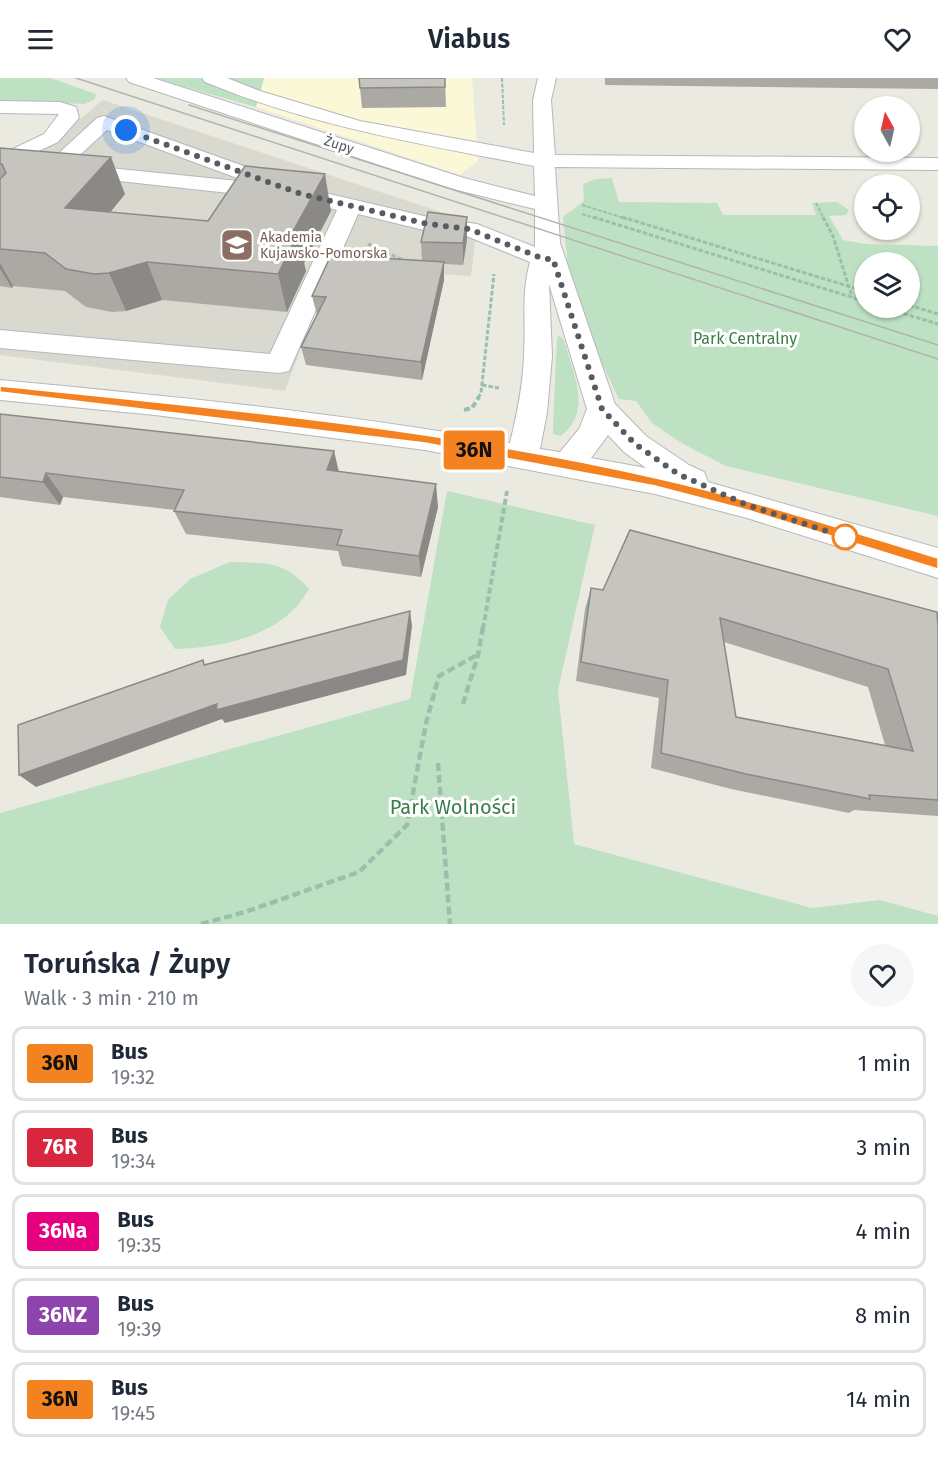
<!DOCTYPE html>
<html lang="en">
<head>
<meta charset="utf-8">
<style>
	body { margin:0; font-family:"Fira Sans",sans-serif; background:#f6f6f7; color:#1f2937; height:100vh; display:flex; flex-direction:column; font-size:22px; white-space:nowrap }
	* { box-sizing:border-box; margin:0 }
	p { font-size:20px; color:#747a83 }
	.icon { flex:none; width:33px; height:33px; fill:none; stroke:currentColor; stroke-width:2; stroke-linecap:round; stroke-linejoin:round }
	.map { position:relative; height:846px; overflow:hidden }
	.details { display:flex; flex-direction:column; background:#fff; flex:1 }
	.details>* { flex:none }
	.badge { padding:0 12px; border-radius:4px; font-size:21px; line-height:39px }
	.needle { width:39px; rotate:352deg }
	.tools { position:absolute; left:854px; top:18px; display:grid; gap:12px }
	.tools a { display:grid; place-items:center; width:66px; height:66px; border-radius:50%; background:#fff; box-shadow:0 2px 4px #0004; font-size:30px }
	.you { position:absolute; width:30px; height:30px; margin:-15px; border:4px solid #fff; border-radius:50%; background:#1a73e8; box-shadow:0 0 0 9px #1a73e833 }
	.map>.badge { position:absolute; translate:-50% -50%; box-shadow:0 0 0 3px #fff }
	.round { display:grid; place-items:center; flex:none; width:63px; height:63px; border-radius:32px; background:#f6f6f7 }
	.summary { display:flex; align-items:center; justify-content:space-between; height:102px; padding:0 24px }
	h1 { font-size:28px; font-weight:600; line-height:45px }
	ul { padding:0; list-style:none }
	li { display:flex; align-items:center; gap:18px; height:75px; margin:0 12px 9px; padding:0 12px; border:3px solid #e0e1e3; border-radius:12px }
	li div { flex:1 }
	li b { display:block; font-size:22px }
	li em { font-style:normal }
	li .badge { min-width:66px; font-weight:700; text-align:center }
	header { display:flex; justify-content:space-between; align-items:center; height:78px; padding:0 24px; background:#fff; font-size:27px; font-weight:600 }
	.map>svg:first-child { display:block }
	.commercial { fill:#faf8d6 }
	.education { fill:#dad9cf }
	.green { fill:#bee1c4; fill-rule:evenodd }
	.lines { fill:none; stroke-linecap:round; stroke-linejoin:round }
	.minor-casing { stroke:#b6b7bc; stroke-width:2 }
	.path-far3 { stroke:#99c0ab; stroke-width:2; stroke-dasharray:4 1.5; stroke-linecap:butt }
	.path-far2 { stroke:#99c0ab; stroke-width:3; stroke-dasharray:4.5 2; stroke-linecap:butt }
	.path-far1 { stroke:#99c0ab; stroke-width:4; stroke-dasharray:6 3; stroke-linecap:butt }
	.path { stroke:#99c0ab; stroke-width:4.5; stroke-dasharray:8 4; stroke-linecap:butt }
	.minor { fill:#fff; fill-rule:evenodd }
	.tram { stroke:#b1b2b2; stroke-width:1.5 }
	.wall { fill:#aaa9a3; fill-rule:evenodd }
	.shaded-wall { fill:#8b8985 }
	.building { fill:#c6c4be; stroke:#8b8985; stroke-width:1.5; fill-rule:evenodd }
	.line { fill:#f58220; stroke:#fff; stroke-width:1.5 }
	.walk { stroke:#595b60; stroke-width:6; stroke-dasharray:0 10.8 }
	.stop-dot { fill:#fff; stroke:#f58220; stroke-width:3 }
	.labels { text-anchor:middle; dominant-baseline:central; stroke-width:6; stroke-linejoin:round; paint-order:stroke }
	.far-street-label { font-size:14px; fill:#595b60; stroke:#fff }
	.far-education-label { font-size:14px; fill:#785e54; stroke:#fff; text-anchor:start }
	.park-label { font-size:16px; fill:#3b7d4a; stroke:#fff }
	.near-park-label { font-size:20px; fill:#3b7d4a; stroke:#fff }
</style>
</head>
<body>
<header><svg class="icon" aria-label="menu" viewBox="0 0 24 24"><path d="M4 6h16M4 12h16M4 18h16"/></svg>Viabus<svg class="icon" aria-label="heart" viewBox="0 0 24 24"><path d="M12 20l-8-8c-3-5 5-10 8-4 3-6 11-1 8 4z"/></svg></header>
<div class="map">
<svg width="938" height="846" viewBox="0 0 938 846">
	<rect width="100%" height="100%" fill="#ebeae0"/>
	<path class="commercial" d="M264 0H472L478 83 460 97 256 29Z"/>
	<path class="education" d="M103 22 477 146 471 198 332 189 285 313 0 277V107Z"/>
	<path class="green" d="M0 0H50L96 16 95 21 85 26 0 23Z
		M153 0H264L256 29Z
		M612 100 619 124 717 125 723 137H816L812 125 837 124 849 132 846 137 829 138 843 162 866 166 938 168V438L726 388 683 366 652 345 636 323 619 321 598 277 568 189 563 139 584 123 583 106 596 101ZM864 184H909V230H864Z
		M559 258 564 262C573 295 593 333 561 358L553 356V349L557 259Z
		M447 413 595 447 558 612 574 766 812 830 880 822 938 838V846H0V735L410 621Z
		M230 484C266 485 283 482 309 511 283 558 225 569 175 571L160 549 168 522 190 501Z"/>
	<g class="lines">
		<defs>
			<path id="minor" d="M126 0H153L464 100 535 118 534 88C421 66 312 48 205 4L202 0H227L260 13 360 43 534 75 533 22 538 0H556L551 22 555 77 938 80V92L555 89 560 165 615 326 646 358 689 387 704 394 708 404 938 470V500L747 440 655 416 425 372 155 337 0 322V302C170 318 342 335 510 365 517 336 523 307 524 277 526 244 521 216 530 184L464 157 428 153 358 136 289 293 279 295 0 270V252L270 276 337 132 283 117 275 120 46 95 42 91 46 87 97 40 104 38 308 111 428 139 477 146 535 169V131L449 110 129 4ZM107 52 248 104 70 86ZM549 206 587 331 579 351 560 374 540 371 547 335 552 278ZM608 357 624 374 646 390 591 380Z
				M0 23 60 24 76 29 79 40 58 64 0 91V77L44 56 59 36 0 35Z"/>
		</defs>
		<use href="#minor" class="minor-casing"/>
		<path class="path-far3" d="M502 0 504 47
			M816 125 824 141
			M582 127 627 141
			M582 136 598 141"/>
		<path class="path-far2" d="M593 139 864 223
			M622 139 864 213
			M823 139 833 158 852 219
			M368 166 405 183
			M909 227 938 236
			M885 230 938 246
			M482 307 499 310
			M478 320 481 315 494 196"/>
		<path class="path-far1" d="M464 332 472 330 479 319
			M483 551 507 413"/>
		<path class="path" d="M463 626 478 577 483 549
			M438 685 450 846
			M201 846 245 834 359 794 407 747 426 645 439 598 477 577"/>
		<use href="#minor" class="minor"/>
		<path class="tram" d="M76 0 938 281
			M189 27 938 267"/>
	</g>
	<path class="wall" d="M359 0H445L446 29 362 30Z
		M605 0H938V11L605 7Z
		M0 70 125 116 110 134 208 143 331 133 304 185 306 193 287 234 162 222 126 233 112 234 86 229 65 213 13 208 12 210 0 208Z
		M467 161 463 187 444 186V202L422 302 306 287 301 269 317 237 312 218 422 183 421 164Z
		M0 336 334 373 339 394 438 429 421 499 342 488 338 473 186 456 174 433 175 432 63 419 60 427 0 419Z
		M591 510 603 512 938 550V738L854 732 849 735 731 711 651 690 659 620 576 603 585 531ZM724 564 868 609 885 667 736 639Z"/>
	<path class="shaded-wall" d="M111 79 125 116 83 168 65 130Z
		M325 96 331 133 304 185 306 193 287 234 278 196 292 155Z
		M467 139V161L463 187V165Z
		M147 184 162 222 126 233 109 195Z
		M444 184V202L422 302 421 284Z
		M0 185 13 208 12 210 0 191Z
		M334 373 339 396 327 392Z
		M46 395 63 419 60 427 43 404Z
		M436 406 438 429 421 499 419 478Z
		M410 533 412 548 406 597 225 645 222 641 36 709 19 697Z"/>
	<path class="building" d="M359 0H445V9L360 10Z
		M0 70 111 79 65 130 208 143 245 88 325 96 292 155 298 156 278 196 147 184 109 195 94 196 66 191 45 175 0 171V101L6 95 2 86H0Z
		M428 134 467 139 463 165 421 164Z
		M331 177 444 184 421 284 301 269 326 219 312 218Z
		M0 336 334 373 327 392 436 406 419 478 337 467 342 452 174 433 184 412 46 395 43 404 0 399Z
		M630 452 937 534 938 550V722L869 717 870 721 746 696 661 675 668 602 581 584 591 510 603 512ZM720 540 888 591 913 673 736 639Z
		M410 533 403 582 216 632 217 626 19 697 18 647 203 582 204 587Z"/>
	<path class="line" d="M0 308C218 330 442 351 656 400 751 421 845 452 938 480V491L747 432 655 408 425 365 0 314Z"/>
	<g class="lines">
		<path class="walk" d="M126 52 301 116 428 146 469 151 544 181H553L602 331 635 366 678 396 747 427 845 459"/>
	</g>
	<defs>
		<symbol id="university-square" viewBox="-11 -11 22 22"><rect x="-9" y="-9" width="18" height="18" rx="4" fill="#8d6e63" stroke="#fff"/><path d="M0-5L7-2L0 1L-7-2ZM-4 1L0 2.5L4 1V4Q0 6-4 4Z" fill="#fff"/></symbol>
	</defs>
	<g fill-rule="evenodd">
		<use href="#university-square" x="218" y="148" width="38" height="38"/>
	</g>
	<circle class="stop-dot" cx="845" cy="459" r="12"/>
	<g class="labels">
		<g class="far-street-label">
			<text transform="translate(339 67) rotate(18)">Żupy</text>
		</g>
		<g class="far-education-label">
			<text x="260" y="159">Akademia<tspan x="260" dy="16">Kujawsko-Pomorska</tspan></text>
		</g>
		<g class="park-label">
			<text x="745" y="260">Park Centralny</text>
		</g>
		<g class="near-park-label">
			<text x="453" y="729">Park Wolności</text>
		</g>
	</g>
</svg>
<div class="tools">
<a><svg class="needle" viewBox="-14 -14 28 28"><path d="M0-13l5 13h-10z" fill="#e53935"/><path d="M0 13l5-13h-10z" fill="#747a83"/></svg></a>
<a><svg class="icon" aria-label="locate" viewBox="0 0 24 24"><circle cx="12" cy="12" r="6"/><path d="M12 2v4M12 18v4M2 12h4M18 12h4"/></svg></a>
<a><svg class="icon" aria-label="layers" viewBox="0 0 24 24"><path d="M12 4l9 5-9 5-9-5zM3 14l9 5 9-5"/></svg></a>
</div>
<div class="you" style="left:126px;top:52px"></div>
<b class="badge" style="left:474px;top:372px;background:#f58220;color:#111">36N</b>
</div>
<section class="details">
<div class="summary"><div><h1>Toruńska / Żupy</h1><p>Walk · 3 min · 210 m</p></div><a class="round"><svg class="icon" aria-label="heart" viewBox="0 0 24 24"><path d="M12 20l-8-8c-3-5 5-10 8-4 3-6 11-1 8 4z"/></svg></a></div>
<ul>
<li><span class="badge" style="background:#f58220;color:#111">36N</span><div><b>Bus</b><p>19:32</p></div><em>1 min</em></li>
<li><span class="badge" style="background:#d7263d;color:#fff">76R</span><div><b>Bus</b><p>19:34</p></div><em>3 min</em></li>
<li><span class="badge" style="background:#e6007e;color:#fff">36Na</span><div><b>Bus</b><p>19:35</p></div><em>4 min</em></li>
<li><span class="badge" style="background:#8e44ad;color:#fff">36NZ</span><div><b>Bus</b><p>19:39</p></div><em>8 min</em></li>
<li><span class="badge" style="background:#f58220;color:#111">36N</span><div><b>Bus</b><p>19:45</p></div><em>14 min</em></li>
</ul>
</section>
</body>
</html>
